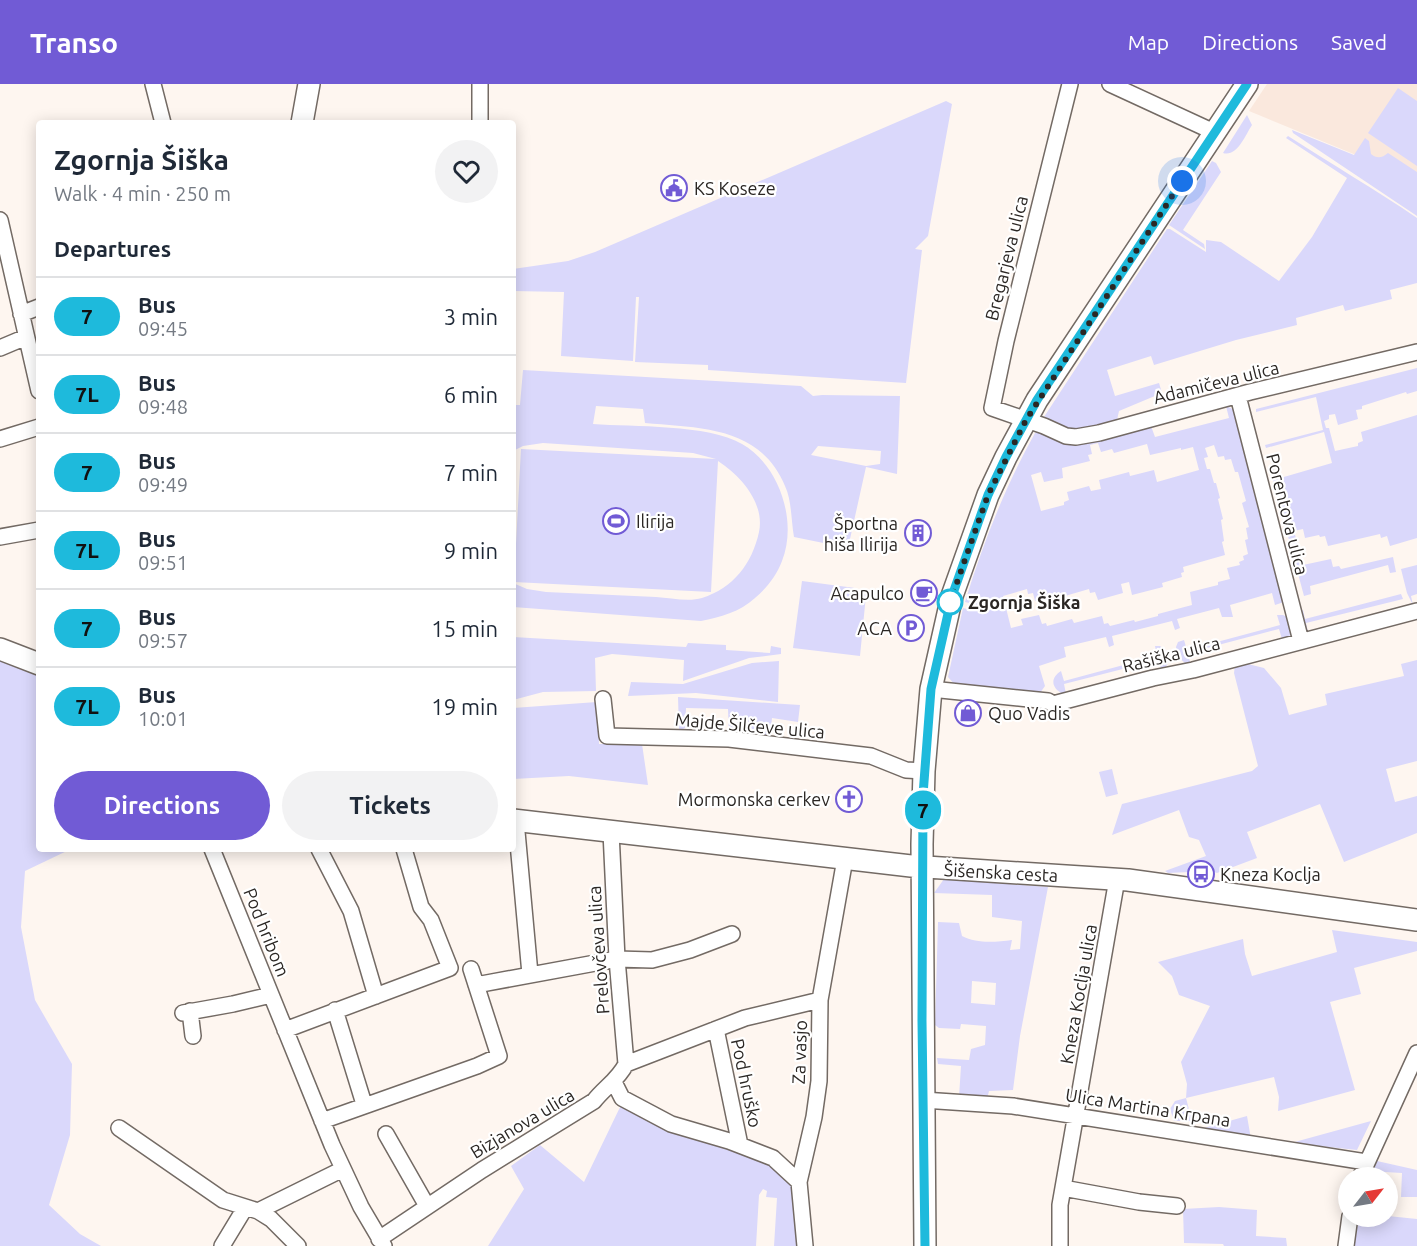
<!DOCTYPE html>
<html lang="en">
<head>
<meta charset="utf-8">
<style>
	body { margin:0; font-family:Ubuntu,sans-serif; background:#f2f2f3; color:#1f2937; height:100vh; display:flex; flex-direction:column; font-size:22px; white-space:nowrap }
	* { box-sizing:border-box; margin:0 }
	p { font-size:20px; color:#747a83 }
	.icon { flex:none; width:33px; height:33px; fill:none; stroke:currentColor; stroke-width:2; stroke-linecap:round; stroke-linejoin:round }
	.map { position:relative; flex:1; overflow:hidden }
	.panel { position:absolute; left:36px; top:36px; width:480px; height:732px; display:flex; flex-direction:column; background:#fff; border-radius:6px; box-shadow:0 3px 15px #0003 }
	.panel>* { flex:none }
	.badge { padding:0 12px; border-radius:20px; font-size:21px; line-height:39px }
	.needle { width:39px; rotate:59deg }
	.controls { position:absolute; left:1338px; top:1083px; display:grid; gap:12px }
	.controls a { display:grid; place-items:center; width:60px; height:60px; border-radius:50%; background:#fff; box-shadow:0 3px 15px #0003; font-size:30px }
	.you { position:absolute; width:30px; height:30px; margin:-15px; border:4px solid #fff; border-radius:50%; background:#1a73e8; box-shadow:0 0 0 9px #1a73e833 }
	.map>.badge { position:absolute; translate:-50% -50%; box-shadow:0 0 0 3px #fff }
	h2 { padding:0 18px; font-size:22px; line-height:54px }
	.round { display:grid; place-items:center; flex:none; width:63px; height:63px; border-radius:32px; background:#f2f2f3 }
	.headline { display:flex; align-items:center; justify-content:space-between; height:102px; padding:0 18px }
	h1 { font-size:28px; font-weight:600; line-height:45px }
	.primary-button { display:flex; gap:12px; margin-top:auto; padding:12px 18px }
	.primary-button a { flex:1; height:69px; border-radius:36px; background:#715bd5; color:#fff; font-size:24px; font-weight:600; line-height:69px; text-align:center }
	.primary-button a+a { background:#f2f2f3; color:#1f2937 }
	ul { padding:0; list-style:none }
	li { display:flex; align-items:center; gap:18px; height:78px; padding:0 18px; border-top:2px solid #e0e1e3 }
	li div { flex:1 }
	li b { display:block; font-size:22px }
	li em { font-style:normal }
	li .badge { min-width:66px; font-weight:700; text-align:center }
	header { display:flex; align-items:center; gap:36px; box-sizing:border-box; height:84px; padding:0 30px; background:#715bd5; color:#fff }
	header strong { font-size:28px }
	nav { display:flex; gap:33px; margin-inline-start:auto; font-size:21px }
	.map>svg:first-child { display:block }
	.built { fill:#fae8dd }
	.green { fill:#dad8fb; fill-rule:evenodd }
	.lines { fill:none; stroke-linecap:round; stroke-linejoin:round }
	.street-casing { stroke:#736a64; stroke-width:18 }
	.secondary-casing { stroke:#736a64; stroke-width:24 }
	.street { stroke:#fff; stroke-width:15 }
	.secondary { stroke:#fff; stroke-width:21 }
	.line-casing { stroke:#fff; stroke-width:14 }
	.line { stroke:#1ebadc; stroke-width:9 }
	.walk { stroke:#2b2724; stroke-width:6; stroke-dasharray:0 10.8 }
	.stop-dot { fill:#fff; stroke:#1ebadc; stroke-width:3 }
	.labels { text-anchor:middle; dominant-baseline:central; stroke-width:4.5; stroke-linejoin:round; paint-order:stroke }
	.poi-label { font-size:18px; fill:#2b2724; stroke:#fff; text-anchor:start }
	.street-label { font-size:18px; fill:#2b2724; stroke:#fff }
	.stop-label { font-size:18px; font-weight:bold; fill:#2b2724; stroke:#fff; text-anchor:start }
</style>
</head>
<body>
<header>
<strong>Transo</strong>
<nav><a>Map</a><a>Directions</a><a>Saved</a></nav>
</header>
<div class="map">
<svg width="1417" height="1162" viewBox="0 0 1417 1162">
	<rect width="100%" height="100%" fill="#fef6f0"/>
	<path class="built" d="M1267 0H1417V96L1249 27Z"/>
	<path class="green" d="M1398 4 1417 17V82L1368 49Z
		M946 17 952 20 928 152 915 165 922 166 906 299 708 286V281L635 278 639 213H636L633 277 561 272 564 208 513 207V185L568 177 595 168Z
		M1247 31 1252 41C1245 52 1237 73 1223 69Z
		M1292 46 1354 71 1365 54 1369 57 1371 70C1377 75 1382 74 1388 69L1417 88V132L1293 49Z
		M1288 52C1331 80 1375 105 1417 134V199L1390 206 1392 215 1345 227 1343 221 1296 234 1297 241 1236 256 1154 281 1151 272 1107 286 1115 312 1159 299 1162 309 1119 327 1117 336 1079 349 1042 336 1167 145H1170L1206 168V156L1221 158 1279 197 1312 153 1347 94 1286 54Z
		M1212 77 1216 79 1221 88 1183 146 1204 160 1205 165 1169 141Z
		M1417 284V307L1407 310 1406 308 1362 322V325L1356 326 1358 335 1338 341 1335 330 1329 331V335L1324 337 1326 344H1329L1335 367 1358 362V359L1363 357 1361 348 1417 331V454L1390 462 1387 452 1381 454 1380 450 1328 462 1325 452 1320 453 1319 451 1305 454 1303 445 1294 447 1303 481 1331 475 1333 483 1339 482 1341 485 1393 473 1396 488 1390 489 1388 481 1310 502 1311 510 1304 512 1270 385 1273 384 1277 395 1332 379 1324 348 1266 364 1265 361 1323 346 1316 313 1256 328V325Z
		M523 286 801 302 813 312 822 311 900 312 897 390 866 383 848 464 794 453C791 437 792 417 785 402 760 342 700 344 645 339L643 325 596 322 593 340C633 343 708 340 742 360 779 381 798 437 782 477 777 491 766 505 755 514 740 528 720 533 701 537L513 523V499L527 505 546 508C583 510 620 511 656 513 670 514 689 518 702 514 733 504 752 480 759 448 765 419 741 392 718 377L711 508 514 498 521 365 716 375 693 369 543 359 523 362 513 367V321H520ZM818 362 881 367 880 380 866 382 811 371Z
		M1226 322 1235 326 1284 518 1275 521 1272 509 1230 521 1233 533H1222L1219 524 1177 535 1180 544 1175 546 1172 537 1112 552 1114 561 1109 563 1106 553 1064 563 1066 573 1039 582 1045 602 1040 609 955 601 948 593 963 524 967 525 969 519 965 518C983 459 1005 403 1035 349L1038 347C1049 348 1056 357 1068 359 1085 362 1133 348 1151 342L1155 353 1229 334ZM1098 359 1101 368 1112 365 1114 369 1147 360 1150 371 1181 364V366L1193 363 1199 386 1157 398 1154 386 1130 392 1129 388 1099 396 1101 405 1091 407 1089 402 1067 408 1069 416 1064 418V421L1041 427 1031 391 1041 388 1044 398 1063 394 1062 384 1090 377 1088 371 1092 370 1090 361ZM1214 361 1218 373 1224 372 1225 376 1231 375 1235 388H1238L1246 417 1242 419 1249 443 1246 444 1248 455 1245 456 1248 470 1243 472 1244 476 1239 478 1240 481 1227 484 1230 495 1218 498V501L1190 508 1192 521 1158 530V532L1135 538 1134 536 1110 542 1108 539 1104 540 1102 532 1074 539 1072 535 1047 542 1046 539 1042 540 1039 531 1021 535 1023 541 1011 544 1003 512 1027 505 1028 510 1033 509 1035 517 1064 509 1065 512 1089 505 1090 509 1095 508 1098 516 1123 509 1121 500 1129 498 1132 511 1163 503 1162 499 1182 493 1181 489 1184 488 1183 483 1225 471 1222 458 1224 457 1221 436 1223 435 1218 415 1220 414 1216 399H1214L1210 385H1207L1204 374 1208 373 1205 364Z
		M1417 481V510L1411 512 1413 521 1407 509 1401 485Z
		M802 497 855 504 866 511 860 572 793 564Z
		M1401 510 1403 515 1306 539 1308 548 1305 547 1300 528 1303 526 1305 535Z
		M1277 531H1283L1289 534 1292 545 1291 551 1282 555 1279 545 1188 569 1190 578 1185 579 1178 573 1176 563 1178 558 1184 556 1187 566 1280 541Z
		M513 553 686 563 688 559 726 561V566L770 569 771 562 781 564V570L749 574 683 597 684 576 612 570 595 574 596 607 543 608 513 616Z
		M1155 562H1160L1167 568 1169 578 1165 584 1161 585 1158 576 1064 600 1066 610H1063C1051 604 1050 594 1061 587L1064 597 1157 572Z
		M0 574 39 590V765H71L25 787 21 843 35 916 72 980 70 1051 49 1121 80 1150 101 1162H0Z
		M1417 576V677L1386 685 1395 718 1417 712V749L1344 778 1320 720 1247 748 1257 774 1217 789 1211 787 1168 789 1165 787 1206 772 1199 756 1189 753 1179 726 1112 751 1122 720 1252 687 1258 682 1234 589 1235 581 1240 578 1264 584 1281 604 1289 631 1327 621 1325 610 1404 592 1401 580Z
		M779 577 778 618 696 609 628 612 631 598 683 600 752 579Z
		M678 613 800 621 798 638 772 634 770 655 729 651 728 625 686 624 685 644 679 647Z
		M597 618 599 660H642L648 701 569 692 513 695V624Z
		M1112 685 1118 710 1106 713 1099 688Z
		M944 795 1048 803 1020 952 1013 1006 989 1007 987 1015 959 1013 961 982 938 980 937 974 969 976 971 965 985 961 986 942 961 940 960 945 939 944 935 941 938 838 959 839 962 852C977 860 996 858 1012 856L1010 866 1020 865 1022 837 992 833V811L934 809ZM972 897 996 899 995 921 971 919Z
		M1332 846 1417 858V867L1354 884 1361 910 1330 918 1355 1006 1278 1027 1279 1013 1274 993 1186 1014 1192 1037H1174L1170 1025 1175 1017 1186 1014 1187 1000 1181 978 1210 922 1179 911 1172 892 1158 878 1243 855 1245 870 1252 892 1337 868Z
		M622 1019 768 1076 792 1100 801 1162H774L777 1114 766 1113 767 1107 763 1105 759 1111 756 1162H488L524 1105 511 1082 540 1061 584 1098Z
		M1247 1032 1251 1055 1198 1048 1204 1044Z
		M1371 1037 1357 1066 1291 1059Z
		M1377 1077 1417 1086V1113H1401L1402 1089 1385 1088 1380 1093H1369Z
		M1219 1123 1257 1126 1256 1152 1286 1154 1287 1162H1224L1223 1160 1184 1159 1183 1125Z
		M1388 1132 1417 1135V1162H1354L1359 1133Z"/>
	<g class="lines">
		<defs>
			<path id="street" d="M153 0 163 39
				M480 0V39
				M1070 0 1006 257 992 324 1044 342 1066 352 1076 353 1099 349 1250 308 1417 268
				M1110 0 1214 48
				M0 136 39 307
				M21 230 39 223
				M0 264 26 253
				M1238 312 1301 557
				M0 355 39 343
				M0 453 39 446
				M931 605 1048 617 1053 620 1153 594 1193 586 1417 527
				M603 615 607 652 729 655 871 672 906 686 924 687
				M516 737 530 890
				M611 748 617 875 626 980
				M212 765 332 1061 361 1123 384 1162
				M319 765 351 827 376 912
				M476 901 617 875 652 876 690 866 732 850
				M335 926 364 1020
				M190 927 193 952
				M183 929 233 920 271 911
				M716 945 740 1061
				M285 946 450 884 431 836 421 823 404 765
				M614 998 622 1014 671 1040 729 1057 773 1074 799 1098
				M923 1016 1013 1022 1366 1078
				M322 1037 477 982 499 972 471 885
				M119 1044 223 1116 258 1127 271 1135 298 1162
				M386 1050 427 1122
				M1360 1094 1417 969
				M1063 1104 1139 1118 1177 1122
				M258 1127 343 1085
				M379 1155 482 1086 594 1017C604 1004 618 996 626 980L745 934 820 916
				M222 1162 245 1124
				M805 1162 799 1098 814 1033 819 997 820 916 845 775
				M1060 1162V1121L1117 795
				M1346 1162 1350 1132"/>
			<path id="secondary" d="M302 39 309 0
				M0 565 39 580
				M513 736 911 782 1128 796 1417 836
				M925 1162 922 760 924 687 931 605 952 512 988 411 1006 373 1037 316 1247 0"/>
		</defs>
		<use href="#street" class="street-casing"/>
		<use href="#secondary" class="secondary-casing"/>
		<use href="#street" class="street"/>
		<use href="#secondary" class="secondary"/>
	</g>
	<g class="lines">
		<defs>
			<path id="line" d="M925 1162 922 937 923 711 931 605 952 512 988 411 1006 373 1037 316 1247 0"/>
		</defs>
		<use href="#line" class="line-casing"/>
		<use href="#line" class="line"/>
		<path class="walk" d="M950 518 988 411 1026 336 1182 97"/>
	</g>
	<defs>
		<symbol id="civic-ring" viewBox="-11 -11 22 22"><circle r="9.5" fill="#fff" stroke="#715bd5" stroke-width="1.5"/><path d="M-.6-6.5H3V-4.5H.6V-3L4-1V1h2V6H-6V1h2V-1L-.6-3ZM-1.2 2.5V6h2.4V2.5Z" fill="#715bd5"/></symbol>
		<symbol id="stadium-ring" viewBox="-11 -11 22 22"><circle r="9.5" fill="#fff" stroke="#715bd5" stroke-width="1.5"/><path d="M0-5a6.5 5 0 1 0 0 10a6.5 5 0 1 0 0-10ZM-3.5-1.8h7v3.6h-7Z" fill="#715bd5"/></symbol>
		<symbol id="building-ring" viewBox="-11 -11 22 22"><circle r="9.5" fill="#fff" stroke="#715bd5" stroke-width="1.5"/><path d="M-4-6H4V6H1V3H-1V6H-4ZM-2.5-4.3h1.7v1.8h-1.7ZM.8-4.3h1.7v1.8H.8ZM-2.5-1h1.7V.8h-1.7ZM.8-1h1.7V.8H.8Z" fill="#715bd5"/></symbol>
		<symbol id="cafe-ring" viewBox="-11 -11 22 22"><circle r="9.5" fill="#fff" stroke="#715bd5" stroke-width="1.5"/><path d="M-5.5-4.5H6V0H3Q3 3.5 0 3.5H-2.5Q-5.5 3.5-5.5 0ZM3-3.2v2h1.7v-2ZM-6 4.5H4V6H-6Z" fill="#715bd5"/></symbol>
		<symbol id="parking-ring" viewBox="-11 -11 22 22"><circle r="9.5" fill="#fff" stroke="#715bd5" stroke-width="1.5"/><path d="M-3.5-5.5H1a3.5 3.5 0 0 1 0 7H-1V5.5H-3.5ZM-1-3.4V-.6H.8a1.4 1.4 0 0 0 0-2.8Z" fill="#715bd5"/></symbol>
		<symbol id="shop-ring" viewBox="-11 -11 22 22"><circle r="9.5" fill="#fff" stroke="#715bd5" stroke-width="1.5"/><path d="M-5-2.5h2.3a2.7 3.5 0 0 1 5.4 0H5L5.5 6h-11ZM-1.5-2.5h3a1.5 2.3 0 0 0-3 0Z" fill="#715bd5"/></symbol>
		<symbol id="church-ring" viewBox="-11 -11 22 22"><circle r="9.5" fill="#fff" stroke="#715bd5" stroke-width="1.5"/><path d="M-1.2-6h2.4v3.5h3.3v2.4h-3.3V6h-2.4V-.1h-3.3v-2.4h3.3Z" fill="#715bd5"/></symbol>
		<symbol id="bus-ring" viewBox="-11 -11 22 22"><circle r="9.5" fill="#fff" stroke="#715bd5" stroke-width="1.5"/><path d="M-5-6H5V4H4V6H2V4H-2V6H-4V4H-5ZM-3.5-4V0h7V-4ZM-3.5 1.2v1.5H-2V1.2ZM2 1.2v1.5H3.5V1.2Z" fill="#715bd5"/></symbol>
	</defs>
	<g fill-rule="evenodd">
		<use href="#civic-ring" x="659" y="89" width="30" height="30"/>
		<use href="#stadium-ring" x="601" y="422" width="30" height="30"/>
		<use href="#building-ring" x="903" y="434" width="30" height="30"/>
		<use href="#cafe-ring" x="909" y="494" width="30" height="30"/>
		<use href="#parking-ring" x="896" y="529" width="30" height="30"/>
		<use href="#shop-ring" x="953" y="614" width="30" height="30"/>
		<use href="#church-ring" x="834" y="700" width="30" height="30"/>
		<use href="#bus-ring" x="1186" y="775" width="30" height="30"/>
	</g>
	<circle class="stop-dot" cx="950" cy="518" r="12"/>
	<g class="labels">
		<g class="poi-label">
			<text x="694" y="104">KS Koseze</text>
			<text x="636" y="437">Ilirija</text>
			<text x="898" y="439" text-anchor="end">Športna<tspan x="898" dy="21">hiša Ilirija</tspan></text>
			<text x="904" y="509" text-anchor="end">Acapulco</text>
			<text x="892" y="544" text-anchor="end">ACA</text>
			<text x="988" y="629">Quo Vadis</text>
			<text x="830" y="715" text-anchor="end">Mormonska cerkev</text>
			<text x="1220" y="790">Kneza Koclja</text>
		</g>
		<g class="street-label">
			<text transform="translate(1006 174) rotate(-76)">Bregarjeva ulica</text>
			<text transform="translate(1216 298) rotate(-14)">Adamičeva ulica</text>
			<text transform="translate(1288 430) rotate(76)">Porentova ulica</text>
			<text transform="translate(1171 570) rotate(-14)">Rašiška ulica</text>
			<text transform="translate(750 641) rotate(5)">Majde Šilčeve ulica</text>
			<text transform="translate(1001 788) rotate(3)">Šišenska cesta</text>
			<text transform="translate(267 848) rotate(68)">Pod hribom</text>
			<text transform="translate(598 866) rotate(-94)">Prelovčeva ulica</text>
			<text transform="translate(1078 910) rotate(-80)">Kneza Koclja ulica</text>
			<text transform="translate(799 968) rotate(-88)">Za vasjo</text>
			<text transform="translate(747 999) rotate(78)">Pod hruško</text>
			<text transform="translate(1148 1023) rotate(9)">Ulica Martina Krpana</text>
			<text transform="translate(522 1039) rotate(-31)">Bizjanova ulica</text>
		</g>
		<g class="stop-label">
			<text x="968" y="518">Zgornja Šiška</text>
		</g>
	</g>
</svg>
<div class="controls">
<a><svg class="needle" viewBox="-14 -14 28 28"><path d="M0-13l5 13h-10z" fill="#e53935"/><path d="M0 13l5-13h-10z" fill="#747a83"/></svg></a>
</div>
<div class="you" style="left:1182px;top:97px"></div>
<b class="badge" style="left:923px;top:726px;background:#1ebadc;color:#111">7</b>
<section class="panel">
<div class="headline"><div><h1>Zgornja Šiška</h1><p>Walk · 4 min · 250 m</p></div><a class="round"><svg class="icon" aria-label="heart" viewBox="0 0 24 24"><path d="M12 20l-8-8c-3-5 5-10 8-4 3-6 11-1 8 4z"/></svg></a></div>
<h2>Departures</h2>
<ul>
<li><span class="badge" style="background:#1ebadc;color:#111">7</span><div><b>Bus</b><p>09:45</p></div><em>3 min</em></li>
<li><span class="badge" style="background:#1ebadc;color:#111">7L</span><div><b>Bus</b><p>09:48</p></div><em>6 min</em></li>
<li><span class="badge" style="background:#1ebadc;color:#111">7</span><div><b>Bus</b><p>09:49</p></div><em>7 min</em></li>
<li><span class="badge" style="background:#1ebadc;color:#111">7L</span><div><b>Bus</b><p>09:51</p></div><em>9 min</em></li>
<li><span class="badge" style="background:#1ebadc;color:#111">7</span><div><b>Bus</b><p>09:57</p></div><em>15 min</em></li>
<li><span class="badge" style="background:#1ebadc;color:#111">7L</span><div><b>Bus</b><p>10:01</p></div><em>19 min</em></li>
</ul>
<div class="primary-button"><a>Directions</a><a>Tickets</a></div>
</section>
</div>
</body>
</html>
